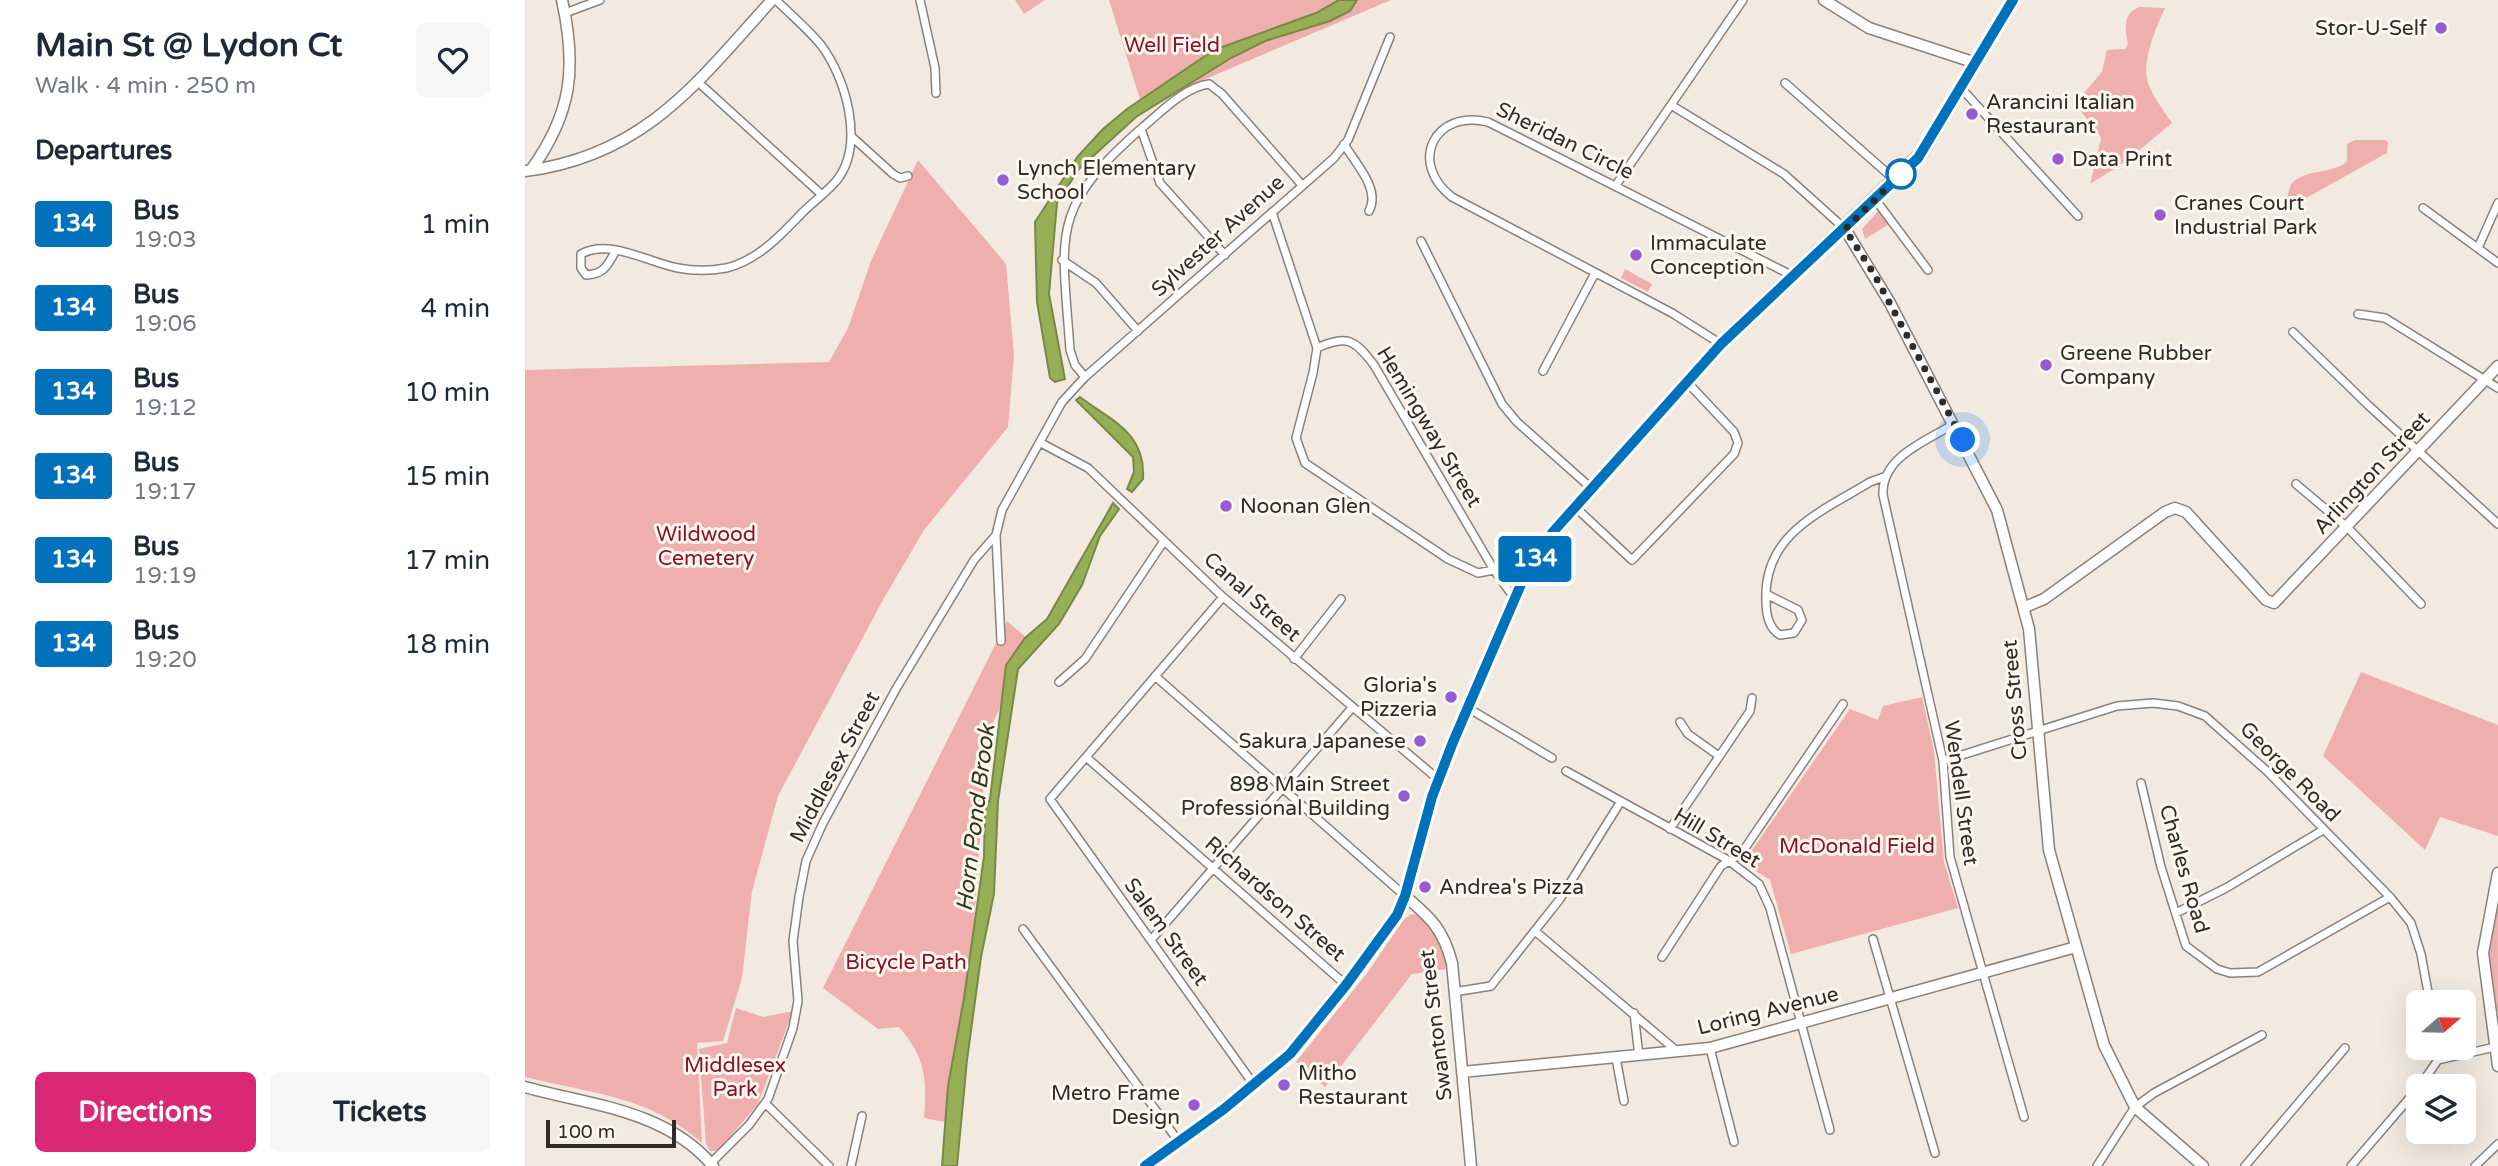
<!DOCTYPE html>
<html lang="en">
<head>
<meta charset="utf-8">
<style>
	body { margin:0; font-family:"Varela Round",sans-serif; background:#f6f6f7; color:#1f2937; height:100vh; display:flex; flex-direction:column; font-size:26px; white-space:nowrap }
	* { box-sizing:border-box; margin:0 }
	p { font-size:23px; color:#747a83 }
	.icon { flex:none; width:38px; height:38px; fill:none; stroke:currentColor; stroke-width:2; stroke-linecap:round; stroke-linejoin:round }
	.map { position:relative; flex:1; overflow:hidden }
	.details { display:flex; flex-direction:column; background:#fff; width:525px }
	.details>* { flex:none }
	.badge { padding:0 14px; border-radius:5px; font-size:24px; line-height:46px }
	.needle { width:46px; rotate:70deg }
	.controls { position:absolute; left:1881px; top:990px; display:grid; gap:14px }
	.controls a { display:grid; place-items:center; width:70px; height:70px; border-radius:10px; background:#fff; box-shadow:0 7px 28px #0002; font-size:35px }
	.scale { position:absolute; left:21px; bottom:18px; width:130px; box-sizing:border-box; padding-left:7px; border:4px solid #2f2c28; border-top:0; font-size:19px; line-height:24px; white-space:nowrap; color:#2f2c28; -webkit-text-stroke:5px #fef7f0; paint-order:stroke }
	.you { position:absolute; width:35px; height:35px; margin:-18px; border:5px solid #fff; border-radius:50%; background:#1a73e8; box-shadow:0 0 0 10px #1a73e833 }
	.map>.badge { position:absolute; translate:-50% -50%; box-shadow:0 0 0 4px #fff }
	h2 { padding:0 35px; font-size:26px; line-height:63px }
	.round { display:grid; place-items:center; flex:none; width:74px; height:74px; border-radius:10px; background:#f6f6f7 }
	.overview { display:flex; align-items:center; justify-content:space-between; height:119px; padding:0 35px }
	h1 { font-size:33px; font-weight:700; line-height:52px }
	.primary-button { display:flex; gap:14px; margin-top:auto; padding:14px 35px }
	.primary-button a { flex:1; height:80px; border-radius:10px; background:#db2777; color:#fff; font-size:28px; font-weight:700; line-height:80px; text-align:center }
	.primary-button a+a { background:#f6f6f7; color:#1f2937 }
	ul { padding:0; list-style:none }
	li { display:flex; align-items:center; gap:21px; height:84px; padding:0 35px }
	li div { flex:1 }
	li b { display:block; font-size:26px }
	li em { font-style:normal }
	li .badge { min-width:77px; font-weight:700; text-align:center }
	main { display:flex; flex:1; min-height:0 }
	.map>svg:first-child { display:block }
	.green { fill:#efafad }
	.water { fill:#96af55; stroke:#778848; stroke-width:2 }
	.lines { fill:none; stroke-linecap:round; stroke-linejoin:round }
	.street-casing { stroke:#8a827a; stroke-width:10 }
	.secondary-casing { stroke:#8a827a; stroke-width:13 }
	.primary-casing { stroke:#8a827a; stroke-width:15 }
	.street { stroke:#fff; stroke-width:7 }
	.secondary { stroke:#fff; stroke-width:10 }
	.primary { stroke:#fff; stroke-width:12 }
	.line-casing { stroke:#fff; stroke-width:16 }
	.line { stroke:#0072bc; stroke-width:10 }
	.walk { stroke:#2f2c28; stroke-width:7; stroke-dasharray:0 12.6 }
	.poi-dot { fill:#965bd3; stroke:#fef7f0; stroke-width:2.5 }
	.stop-dot { fill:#fff; stroke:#0072bc; stroke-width:3.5 }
	.labels { text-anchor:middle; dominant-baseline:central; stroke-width:6; stroke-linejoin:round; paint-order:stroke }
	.poi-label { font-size:21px; fill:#2f2c28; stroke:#fef7f0; text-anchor:start }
	.park-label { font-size:21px; fill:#891324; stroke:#fef7f0 }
	.street-label { font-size:21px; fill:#2f2c28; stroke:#fef7f0 }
	.water-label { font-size:23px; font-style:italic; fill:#2f3913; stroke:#fef7f0 }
</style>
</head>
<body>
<main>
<section class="details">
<div class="overview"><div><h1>Main St @ Lydon Ct</h1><p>Walk · 4 min · 250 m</p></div><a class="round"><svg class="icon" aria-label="heart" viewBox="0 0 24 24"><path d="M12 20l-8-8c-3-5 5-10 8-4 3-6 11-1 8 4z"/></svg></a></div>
<h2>Departures</h2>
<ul>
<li><span class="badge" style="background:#0072bc;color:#fff">134</span><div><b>Bus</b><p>19:03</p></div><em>1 min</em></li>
<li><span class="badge" style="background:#0072bc;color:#fff">134</span><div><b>Bus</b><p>19:06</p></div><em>4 min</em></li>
<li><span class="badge" style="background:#0072bc;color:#fff">134</span><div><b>Bus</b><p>19:12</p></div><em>10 min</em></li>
<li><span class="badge" style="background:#0072bc;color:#fff">134</span><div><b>Bus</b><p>19:17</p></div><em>15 min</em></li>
<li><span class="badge" style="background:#0072bc;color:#fff">134</span><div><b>Bus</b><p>19:19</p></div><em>17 min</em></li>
<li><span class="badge" style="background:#0072bc;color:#fff">134</span><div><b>Bus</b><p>19:20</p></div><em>18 min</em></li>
</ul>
<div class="primary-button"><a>Directions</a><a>Tickets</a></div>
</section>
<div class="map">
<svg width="1973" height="1166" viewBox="0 0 1973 1166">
	<rect width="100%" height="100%" fill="#f2eae0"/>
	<path class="green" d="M490 0H520L499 14Z
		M584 0H866L617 106Z
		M1615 7 1640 8C1631 28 1618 57 1622 79 1625 93 1639 111 1647 123L1600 162 1565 184 1576 139C1572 123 1555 118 1552 101L1577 72 1582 50 1600 49 1603 44C1600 29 1597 13 1615 7Z
		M1830 140H1860L1863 142 1862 153 1765 207 1761 200 1766 184C1783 167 1809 175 1822 161V144Z
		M393 160 481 264 489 355 483 427 399 530 359 598 253 796 227 891 217 978 198 1041 172 1043 177 1143C122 1095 68 1094 0 1077V370L304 362 323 328 346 261Z
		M1355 209 1366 223 1340 239 1337 229Z
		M1100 269 1127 284 1123 292 1096 278Z
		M482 621 505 641 462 736 435 1125 399 1118C402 1079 401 1058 374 1027L353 1029 298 988Z
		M1836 672 1973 725V836L1915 817 1900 850 1798 756Z
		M1397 697 1409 751 1419 862 1433 908 1266 954 1245 880 1218 863 1325 709 1353 720 1358 706Z
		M1973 898V1011L1970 1012 1963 949Z
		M887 914C911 914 921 950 922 969L887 974 800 1087 771 1062 843 972 879 919Z
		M211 1008 238 1017 268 1011 233 1104 193 1151H185L181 1144 174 1049 202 1043Z"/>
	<path class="water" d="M814 0H832L825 11 805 21 740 41 706 58 611 117 554 169 532 203 524 294 540 379 530 382 525 378 512 302 510 222 553 156 578 129 602 109 689 50 791 13Z
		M555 397C586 421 621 432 618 479L607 492 602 489 609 472 608 457 551 400Z
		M588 503 594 509 575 536 557 585 534 624 493 669 473 801 469 894 456 957 442 1060 432 1166H417L423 1086 439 998 459 857 460 811 465 799 481 665 500 638 522 619Z"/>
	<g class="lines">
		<defs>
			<path id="street" d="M395 0 410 68 411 93
				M40 13 75 0
				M173 82 296 194
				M1260 83 1370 180
				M1436 88 1553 216
				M1146 105 1259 174 1319 228
				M616 129 635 183 700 255
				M326 136 368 174 375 178 383 176
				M819 144C830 163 856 189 844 211
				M1091 185 1218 0
				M1350 199 1403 270
				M1898 208 1973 263
				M747 212 792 348 788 373 771 438 780 463 923 559 953 573 969 570
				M896 241 977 404 992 422 1065 487
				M1953 248 1973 203
				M90 252C82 266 79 274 61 275L56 268V254C85 238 124 263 153 268 168 271 185 271 201 268 232 261 256 235 277 213 288 202 302 192 312 180 340 144 321 78 296 45 283 29 266 15 251 0
				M537 260 571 283 613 331
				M1833 314 1860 318 1973 388
				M1768 332 1843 405 1973 524
				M1196 344 1147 313 927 197C883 163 909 109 963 122L1266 275
				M792 348C822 334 830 340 849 365L969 570 990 599
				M1018 371 1069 275
				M560 377 550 365 545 350C537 233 523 210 618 127 636 112 660 87 684 84L697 94 777 185
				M1429 424C1401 441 1356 457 1358 495L1418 761 1425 857 1499 1117
				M516 443 563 468 698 597 914 780
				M1771 484 1823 528 1896 604
				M1049 506 1107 560 1209 454 1213 443 1209 432 1162 382
				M471 536 476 641
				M1241 594 1273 610 1277 620 1269 633 1255 635C1243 628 1241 614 1241 601 1238 534 1296 512 1345 482L1359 477
				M698 597 525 799 729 1085
				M769 659 816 599
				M630 676 880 896
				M534 682 560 659 639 541
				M943 708 1027 758
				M1155 722 1163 734 1194 756
				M561 757 821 985
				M1418 761 1592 706 1628 703 1653 706 1680 716 1743 772 1865 897 1886 923 1896 954 1905 1003
				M1041 771 1203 860 1234 884 1245 908 1305 1130
				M1616 783 1636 867 1661 946 1692 969 1705 973 1733 972 1865 897
				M1145 829 1225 711 1227 698
				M1651 913 1701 888 1798 830
				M498 929 654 1142
				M1010 931 1153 1052
				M1348 939 1410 1153
				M626 940 826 709
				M1137 957 1196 866 1216 854 1318 704
				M929 992 966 986 1035 899 1096 801
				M1109 1013 1114 1056
				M1185 1048 1209 1142
				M1912 1048 1913 1060
				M1091 1058 1099 1101
				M1894 1087 1913 1060 1970 1047
				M240 1103 304 1166
				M186 1163 224 1125 243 1099 268 1028 273 1001 268 941 274 897 281 861 298 823 371 689 449 560 471 535 477 510 537 402 560 377 809 158 823 140 865 37
				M326 1166 337 1116
				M1572 1166 1610 1107 1629 1093 1737 1035
				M1720 1166 1820 1048
				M1826 1166 1894 1087
				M1950 1166 1973 1144"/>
			<path id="secondary" d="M1299 0 1344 28 1451 63
				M6 170C47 113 52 68 37 0
				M0 171C119 156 172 83 247 0
				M1320 229 1365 303 1472 510 1504 629 1524 850 1579 1045 1610 1107 1678 1166
				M1500 607 1519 599 1640 512 1650 508 1661 512 1741 600 1749 603 1973 366
				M1973 873 1958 953 1973 1066
				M880 896C906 918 918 929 927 963L946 1166
				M937 1072 1185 1048 1551 947
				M0 1087C65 1105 141 1110 188 1166"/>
			<path id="primary" d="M620 1166 699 1109 765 1054 821 985 872 915 880 896 907 797 928 742 997 582 1027 533 1196 344 1396 154 1488 0"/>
		</defs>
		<use href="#street" class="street-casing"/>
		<use href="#secondary" class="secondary-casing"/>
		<use href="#primary" class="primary-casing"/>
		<use href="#street" class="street"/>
		<use href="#secondary" class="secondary"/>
		<use href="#primary" class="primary"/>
	</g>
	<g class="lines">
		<defs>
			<path id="line" d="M620 1166 699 1109 765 1054 821 985 872 915 880 896 907 797 928 742 997 582 1027 533 1196 344 1393 158 1488 0"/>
		</defs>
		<use href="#line" class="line-casing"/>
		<use href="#line" class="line"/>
		<path class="walk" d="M1376 174 1320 229 1349 274 1438 440"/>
	</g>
	<g class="poi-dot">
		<circle cx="1916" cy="28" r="7"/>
		<circle cx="1447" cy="114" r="7"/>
		<circle cx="1533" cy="159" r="7"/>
		<circle cx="478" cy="180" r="7"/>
		<circle cx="1635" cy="215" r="7"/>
		<circle cx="1111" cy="255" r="7"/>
		<circle cx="1521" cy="365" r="7"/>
		<circle cx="701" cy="506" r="7"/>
		<circle cx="926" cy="697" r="7"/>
		<circle cx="895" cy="741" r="7"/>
		<circle cx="879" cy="796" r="7"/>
		<circle cx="900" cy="887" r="7"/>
		<circle cx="759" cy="1085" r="7"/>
		<circle cx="669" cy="1105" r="7"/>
	</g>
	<circle class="stop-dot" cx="1376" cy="174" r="14"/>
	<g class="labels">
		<g class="poi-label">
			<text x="1902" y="28" text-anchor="end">Stor-U-Self</text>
			<text x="1461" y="102">Arancini Italian<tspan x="1461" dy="24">Restaurant</tspan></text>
			<text x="1547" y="159">Data Print</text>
			<text x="492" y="168">Lynch Elementary<tspan x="492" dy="24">School</tspan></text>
			<text x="1649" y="203">Cranes Court<tspan x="1649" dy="24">Industrial Park</tspan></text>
			<text x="1125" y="243">Immaculate<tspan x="1125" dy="24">Conception</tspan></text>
			<text x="1535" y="353">Greene Rubber<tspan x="1535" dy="24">Company</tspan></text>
			<text x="715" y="506">Noonan Glen</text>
			<text x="912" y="685" text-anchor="end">Gloria's<tspan x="912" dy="24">Pizzeria</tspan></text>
			<text x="881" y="741" text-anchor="end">Sakura Japanese</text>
			<text x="865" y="784" text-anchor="end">898 Main Street<tspan x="865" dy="24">Professional Building</tspan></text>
			<text x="914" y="887">Andrea's Pizza</text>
			<text x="773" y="1073">Mitho<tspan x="773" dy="24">Restaurant</tspan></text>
			<text x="655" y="1093" text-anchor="end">Metro Frame<tspan x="655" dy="24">Design</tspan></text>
		</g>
		<g class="park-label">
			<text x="647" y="45">Well Field</text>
			<text x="181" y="534">Wildwood<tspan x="181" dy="24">Cemetery</tspan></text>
			<text x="1332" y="846">McDonald Field</text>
			<text x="381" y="962">Bicycle Path</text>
			<text x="210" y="1065">Middlesex<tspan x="210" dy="24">Park</tspan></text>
		</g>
		<g class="street-label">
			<text transform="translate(1040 141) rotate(26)">Sheridan Circle</text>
			<text transform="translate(693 236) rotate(-42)">Sylvester Avenue</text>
			<text transform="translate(904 427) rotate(59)">Hemingway Street</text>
			<text transform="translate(1847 473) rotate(-47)">Arlington Street</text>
			<text transform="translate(727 597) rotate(42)">Canal Street</text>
			<text transform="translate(1490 700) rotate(-95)">Cross Street</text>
			<text transform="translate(310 767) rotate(-62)">Middlesex Street</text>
			<text transform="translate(1765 772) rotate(45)">George Road</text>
			<text transform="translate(1436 793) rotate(82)">Wendell Street</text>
			<text transform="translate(1192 838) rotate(31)">Hill Street</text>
			<text transform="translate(1659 869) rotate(74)">Charles Road</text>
			<text transform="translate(750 899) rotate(41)">Richardson Street</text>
			<text transform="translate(641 932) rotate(54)">Salem Street</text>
			<text transform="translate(1243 1011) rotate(-14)">Loring Avenue</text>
			<text transform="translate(911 1025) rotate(-97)">Swanton Street</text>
		</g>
		<g class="water-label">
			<text transform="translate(451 818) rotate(-83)">Horn Pond Brook</text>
		</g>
	</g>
</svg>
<div class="controls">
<a><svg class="needle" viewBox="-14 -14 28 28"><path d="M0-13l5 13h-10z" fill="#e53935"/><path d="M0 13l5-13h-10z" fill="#747a83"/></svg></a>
<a><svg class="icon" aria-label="layers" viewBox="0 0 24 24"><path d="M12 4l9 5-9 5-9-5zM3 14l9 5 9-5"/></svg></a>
</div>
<div class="scale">100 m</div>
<div class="you" style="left:1438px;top:440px"></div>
<b class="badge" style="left:1010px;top:559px;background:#0072bc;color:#fff">134</b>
</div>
</main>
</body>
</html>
